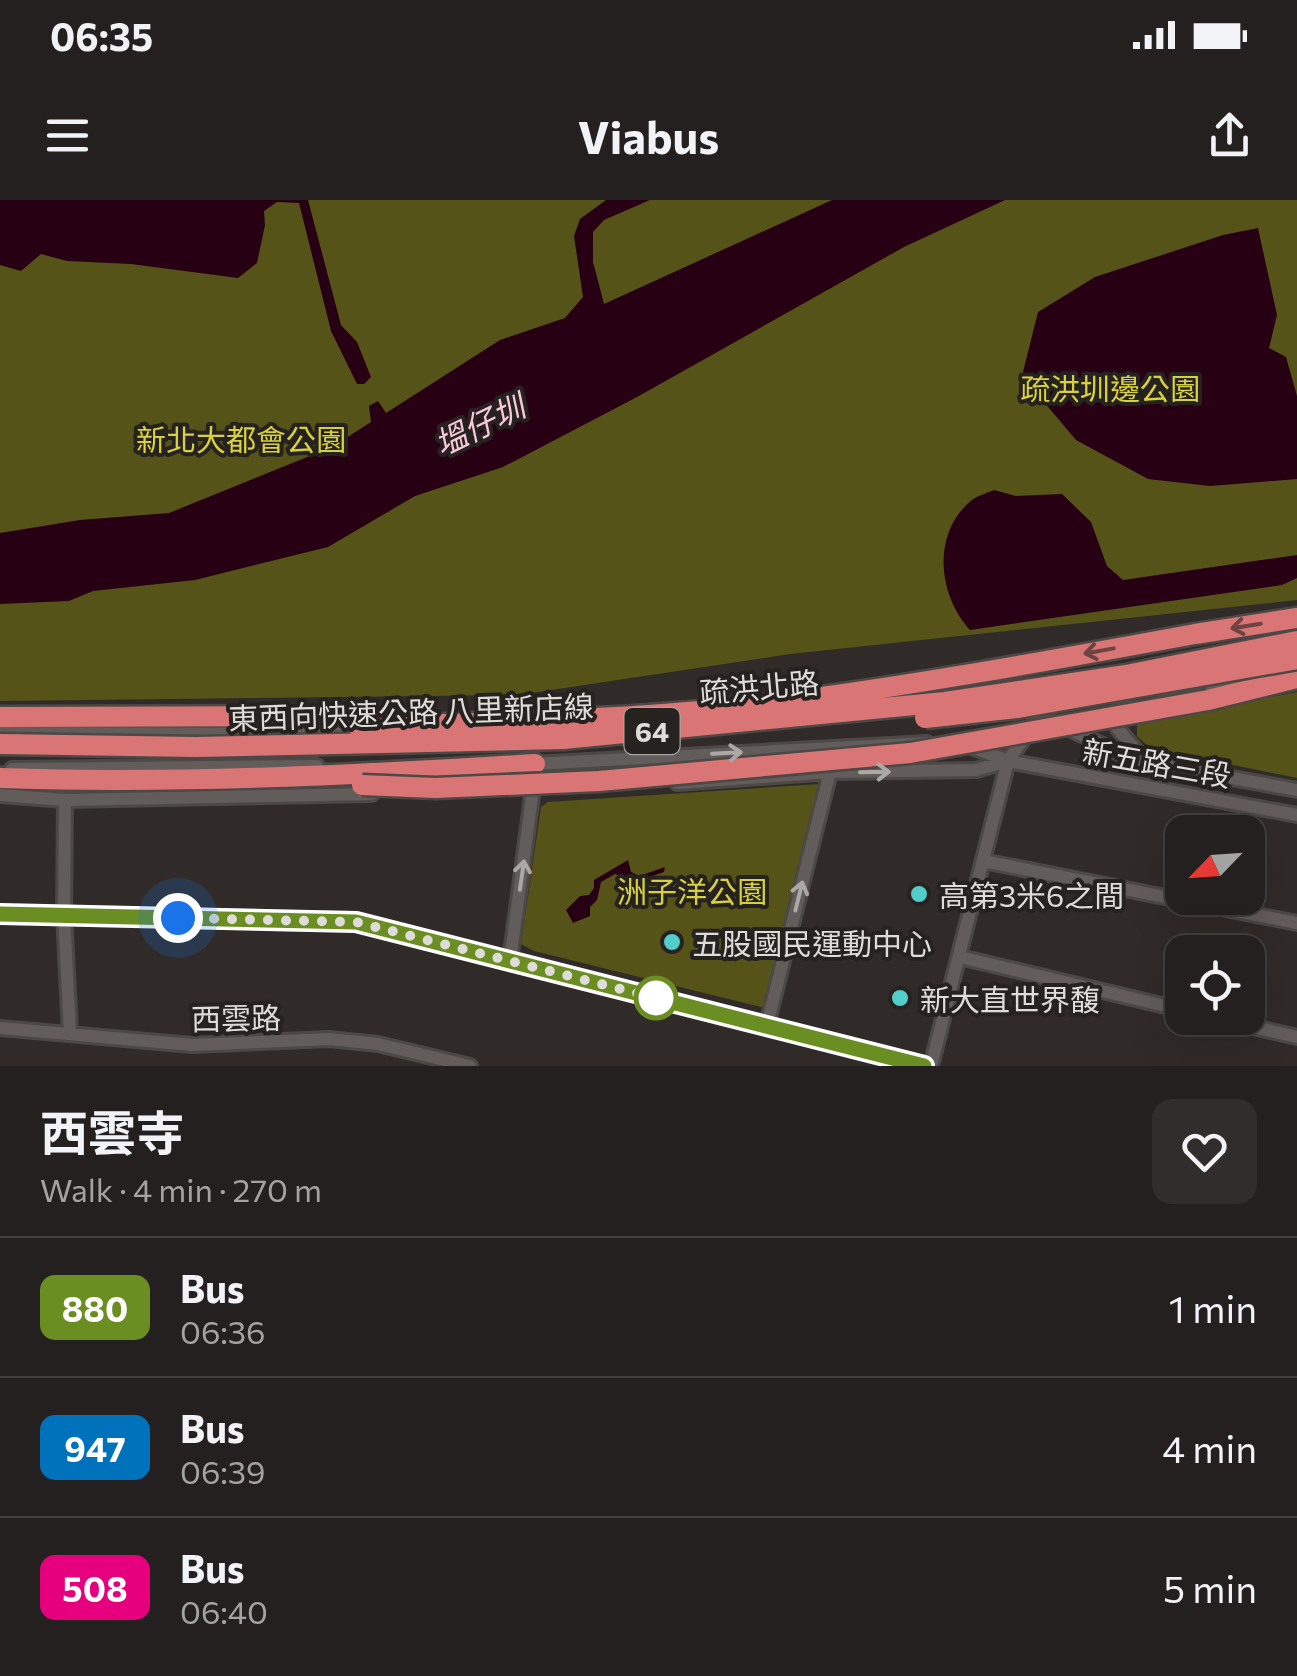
<!DOCTYPE html>
<html lang="en">
<head>
<meta charset="utf-8">
<style>
	body { margin:0; font-family:Commissioner,"Noto Sans TC",sans-serif; background:#302d2c; color:#f1f3f6; height:100vh; display:flex; flex-direction:column; font-size:38px; white-space:nowrap }
	* { box-sizing:border-box; margin:0 }
	p { font-size:32px; color:#a3a3a4 }
	.icon { flex:none; width:55px; height:55px; fill:none; stroke:currentColor; stroke-width:2; stroke-linecap:round; stroke-linejoin:round }
	.map { position:relative; height:866px; overflow:hidden }
	.details { display:flex; flex-direction:column; background:#24201f; flex:1 }
	.details>* { flex:none }
	.badge { padding:0 20px; border-radius:15px; font-size:35px; line-height:65px }
	.needle { width:65px; rotate:245deg }
	.controls { position:absolute; left:1165px; top:615px; display:grid; gap:20px }
	.controls a { display:grid; place-items:center; width:100px; height:100px; border-radius:20px; background:#24201f; box-shadow:0 10px 40px #0002,0 0 0 2px #413e3d; font-size:50px }
	.you { position:absolute; width:50px; height:50px; margin:-25px; border:8px solid #fff; border-radius:50%; background:#1a73e8; box-shadow:0 0 0 15px #1a73e833 }
	.map>.badge { position:absolute; translate:-50% -50%; box-shadow:0 0 0 5px #fff }
	.round { display:grid; place-items:center; flex:none; width:105px; height:105px; border-radius:20px; background:#302d2c }
	.headline { display:flex; align-items:center; justify-content:space-between; height:170px; padding:0 40px }
	h1 { font-size:48px; font-weight:700; line-height:75px }
	ul { padding:0; list-style:none }
	li { display:flex; align-items:center; gap:30px; height:140px; padding:0 40px; border-top:2px solid #413e3d }
	li div { flex:1 }
	li b { display:block; font-size:38px }
	li em { font-style:normal }
	li .badge { min-width:110px; font-weight:700; text-align:center }
	.status { display:flex; justify-content:space-between; align-items:center; height:70px; padding:0 50px; background:#24201f; direction:ltr }
	.status svg { height:28px; fill:currentColor }
	header { display:flex; justify-content:space-between; align-items:center; height:130px; padding:0 40px; background:#24201f; font-size:45px; font-weight:700 }
	.map>svg:first-child { display:block }
	.green { fill:#565318 }
	.water { fill:#280014 }
	.lines { fill:none; stroke-linecap:round; stroke-linejoin:round }
	.minor-casing { stroke:#4b4845; stroke-width:18 }
	.major-casing { stroke:#4b4845; stroke-width:22 }
	.highway-casing { stroke:#4b4845; stroke-width:25 }
	.minor { stroke:#625c5a; stroke-width:12 }
	.major { stroke:#aa6b6a; stroke-width:18 }
	.highway { stroke:#da7575; stroke-width:20 }
	.highway-bridge-casing { stroke:#4b4845; stroke-width:25; stroke-linecap:butt }
	.highway-bridge { stroke:#da7575; stroke-width:20 }
	.oneway { stroke:#6e4341 }
	.oneway2 { stroke:#aca8a6 }
	.line-casing { stroke:#fff; stroke-width:22 }
	.line { stroke:#6b8e23; stroke-width:15 }
	.walk { stroke:#dedbd9; stroke-width:10; stroke-dasharray:0 18 }
	.poi-dot { fill:#53cdca; stroke:#26221f; stroke-width:4 }
	.stop-dot { fill:#fff; stroke:#6b8e23; stroke-width:5 }
	.labels { text-anchor:middle; dominant-baseline:central; stroke-width:8; stroke-linejoin:round; paint-order:stroke }
	.shield { fill:#26221f; stroke:#a7a4a1; stroke-width:2.5 }
	.shield-label { font-size:28px; font-weight:bold; fill:#dedbd9 }
	.park-label { font-size:30px; fill:#d7d141; stroke:#26221f }
	.street-label { font-size:30px; fill:#dedbd9; stroke:#26221f }
	.poi-label { font-size:30px; fill:#dedbd9; stroke:#26221f; text-anchor:start }
	.water-label { font-size:32px; font-style:italic; fill:#fac7dc; stroke:#26221f }
</style>
</head>
<body>
<div class="status"><b>06:35</b><svg viewBox="0 0 49 12"><path d="M0 12V9h3v3zM5 12V6h3v6zM10 12V3h3v9zM15 12V0h3v12zM26 1h20v11H26zM47 4h2v5h-2z"/></svg></div>
<header><svg class="icon" aria-label="menu" viewBox="0 0 24 24"><path d="M4 6h16M4 12h16M4 18h16"/></svg>Viabus<svg class="icon" aria-label="share" viewBox="0 0 24 24"><path d="M12 15V3M7 8l5-5 5 5M5 13v7h14v-7"/></svg></header>
<div class="map">
<svg width="1297" height="866" viewBox="0 0 1297 866">
	<rect width="100%" height="100%" fill="#302b29"/>
	<path class="green" d="M0 0H1297V400L790 454 518 495 0 501Z
		M1297 492V578L1150 548 1137 536V523Z
		M819 584 765 808 534 751 521 744 541 607 548 602Z"/>
	<path class="water" d="M0 0H308L341 125 357 142 371 177 364 184H357L331 131 299 3 277 2 264 11 265 25 257 63 238 78 131 64 67 61 41 54 21 71 0 65Z
		M606 0H650L604 20 593 32V62L604 104 832 0H1005L904 47 637 197 503 267 415 296 328 347 195 380 93 391 69 401 0 404V333L80 320 169 313 332 247 371 222 369 206 378 201 386 213 500 140 565 118 583 97 574 36 580 19Z
		M1258 28 1277 115 1269 148 1286 157 1297 196V279L1210 286 1148 279 1076 240 1022 176 1038 112 1095 77 1223 35Z
		M994 290 1016 296 1062 294 1091 322 1107 366 1123 380 1297 355V378L1282 385 970 430C938 395 931 333 972 300 977 296 987 293 994 290Z
		M628 660 631 672 639 676 665 667 664 672 635 682 615 674 601 682 597 700 590 707V716L573 723 566 710 580 696 589 695 594 688V680Z"/>
	<g class="lines">
		<defs>
			<path id="minor" d="M1165 491 1245 483
				M1129 494 1117 512 1118 529 1145 561
				M1065 527 1134 560 1297 590
				M0 533 342 534
				M972 547 1008 561 1297 615
				M532 564 927 543
				M12 569 317 566
				M677 583 830 572 976 570 1008 561 1040 515 1053 505
				M0 595 65 600 372 594
				M65 600 64 715 70 832
				M983 661 1297 723
				M960 757 1182 810
				M510 761 533 589
				M1214 818 1297 837
				M767 825 830 572
				M0 828 192 845 329 839 378 844 470 866
				M931 866 1008 561"/>
			<path id="major" d="M0 714 356 722 924 866"/>
			<path id="highway" d="M1195 434 1297 418
				M1208 500 1297 478
				M0 517 383 516
				M0 578C178 584 357 575 535 564"/>
		</defs>
		<use href="#minor" class="minor-casing"/>
		<use href="#major" class="major-casing"/>
		<use href="#highway" class="highway-casing"/>
		<use href="#minor" class="minor"/>
		<use href="#major" class="major"/>
		<use href="#highway" class="highway"/>
		<defs>
			<path id="highway-bridge" d="M925 518 1018 508 1297 459
				M358 527C495 522 632 520 768 504 911 486 1053 460 1195 434
				M0 544 196 547 563 539 945 502 1126 475 1297 441
				M362 585 435 588 599 581 910 553 1208 500"/>
		</defs>
		<use href="#highway-bridge" class="highway-bridge-casing"/>
		<use href="#highway-bridge" class="highway-bridge"/>
	</g>
	<defs><path id="oneway-shaft" d="M-6 0H5M1.5-3L5.5 0L1.5 3" fill="none" stroke-width="1.6" stroke-linecap="round" stroke-linejoin="round" transform="scale(2.5)"/></defs>
	<g class="oneway">
		<use href="#oneway-shaft" transform="translate(1246 426) rotate(171)"/>
		<use href="#oneway-shaft" transform="translate(1099 451) rotate(170)"/>
	</g>
	<g class="oneway2">
		<use href="#oneway-shaft" transform="translate(727 553) rotate(-3)"/>
		<use href="#oneway-shaft" transform="translate(875 572) rotate(-1)"/>
		<use href="#oneway-shaft" transform="translate(522 675) rotate(-82)"/>
		<use href="#oneway-shaft" transform="translate(799 696) rotate(-76)"/>
	</g>
	<g class="lines">
		<defs>
			<path id="line" d="M0 714 356 722 924 866"/>
		</defs>
		<use href="#line" class="line-casing"/>
		<use href="#line" class="line"/>
		<path class="walk" d="M178 718 356 722 656 798"/>
	</g>
	<g class="poi-dot">
		<circle cx="919" cy="694" r="10"/>
		<circle cx="672" cy="742" r="10"/>
		<circle cx="900" cy="798" r="10"/>
	</g>
	<circle class="stop-dot" cx="656" cy="798" r="20"/>
	<g class="labels">
		<rect class="shield" x="624.5" y="508" width="55" height="46" rx="8"/>
		<g class="shield-label">
			<text x="652" y="531">64</text>
		</g>
		<g class="park-label">
			<text x="1110" y="187">疏洪圳邊公園</text>
			<text x="241" y="238">新北大都會公園</text>
			<text x="692" y="690">洲子洋公園</text>
		</g>
		<g class="street-label">
			<text transform="translate(759 486) rotate(-5)">疏洪北路</text>
			<text transform="translate(411 511) rotate(-2)">東西向快速公路 八里新店線</text>
			<text transform="translate(1157 562) rotate(10)">新五路三段</text>
			<text transform="translate(236 817) rotate(-1)">西雲路</text>
		</g>
		<g class="poi-label">
			<text x="939" y="694">高第3米6之間</text>
			<text x="692" y="742">五股國民運動中心</text>
			<text x="920" y="798">新大直世界馥</text>
		</g>
		<g class="water-label">
			<text transform="translate(479 224) rotate(-26)">塭仔圳</text>
		</g>
	</g>
</svg>
<div class="controls">
<a><svg class="needle" viewBox="-14 -14 28 28"><path d="M0-13l5 13h-10z" fill="#e53935"/><path d="M0 13l5-13h-10z" fill="#a3a3a4"/></svg></a>
<a><svg class="icon" aria-label="locate" viewBox="0 0 24 24"><circle cx="12" cy="12" r="6"/><path d="M12 2v4M12 18v4M2 12h4M18 12h4"/></svg></a>
</div>
<div class="you" style="left:178px;top:718px"></div>
</div>
<section class="details">
<div class="headline"><div><h1>西雲寺</h1><p>Walk · 4 min · 270 m</p></div><a class="round"><svg class="icon" aria-label="heart" viewBox="0 0 24 24"><path d="M12 20l-8-8c-3-5 5-10 8-4 3-6 11-1 8 4z"/></svg></a></div>
<ul>
<li><span class="badge" style="background:#6b8e23;color:#fff">880</span><div><b>Bus</b><p>06:36</p></div><em>1 min</em></li>
<li><span class="badge" style="background:#0072bc;color:#fff">947</span><div><b>Bus</b><p>06:39</p></div><em>4 min</em></li>
<li><span class="badge" style="background:#e6007e;color:#fff">508</span><div><b>Bus</b><p>06:40</p></div><em>5 min</em></li>
</ul>
</section>
</body>
</html>
